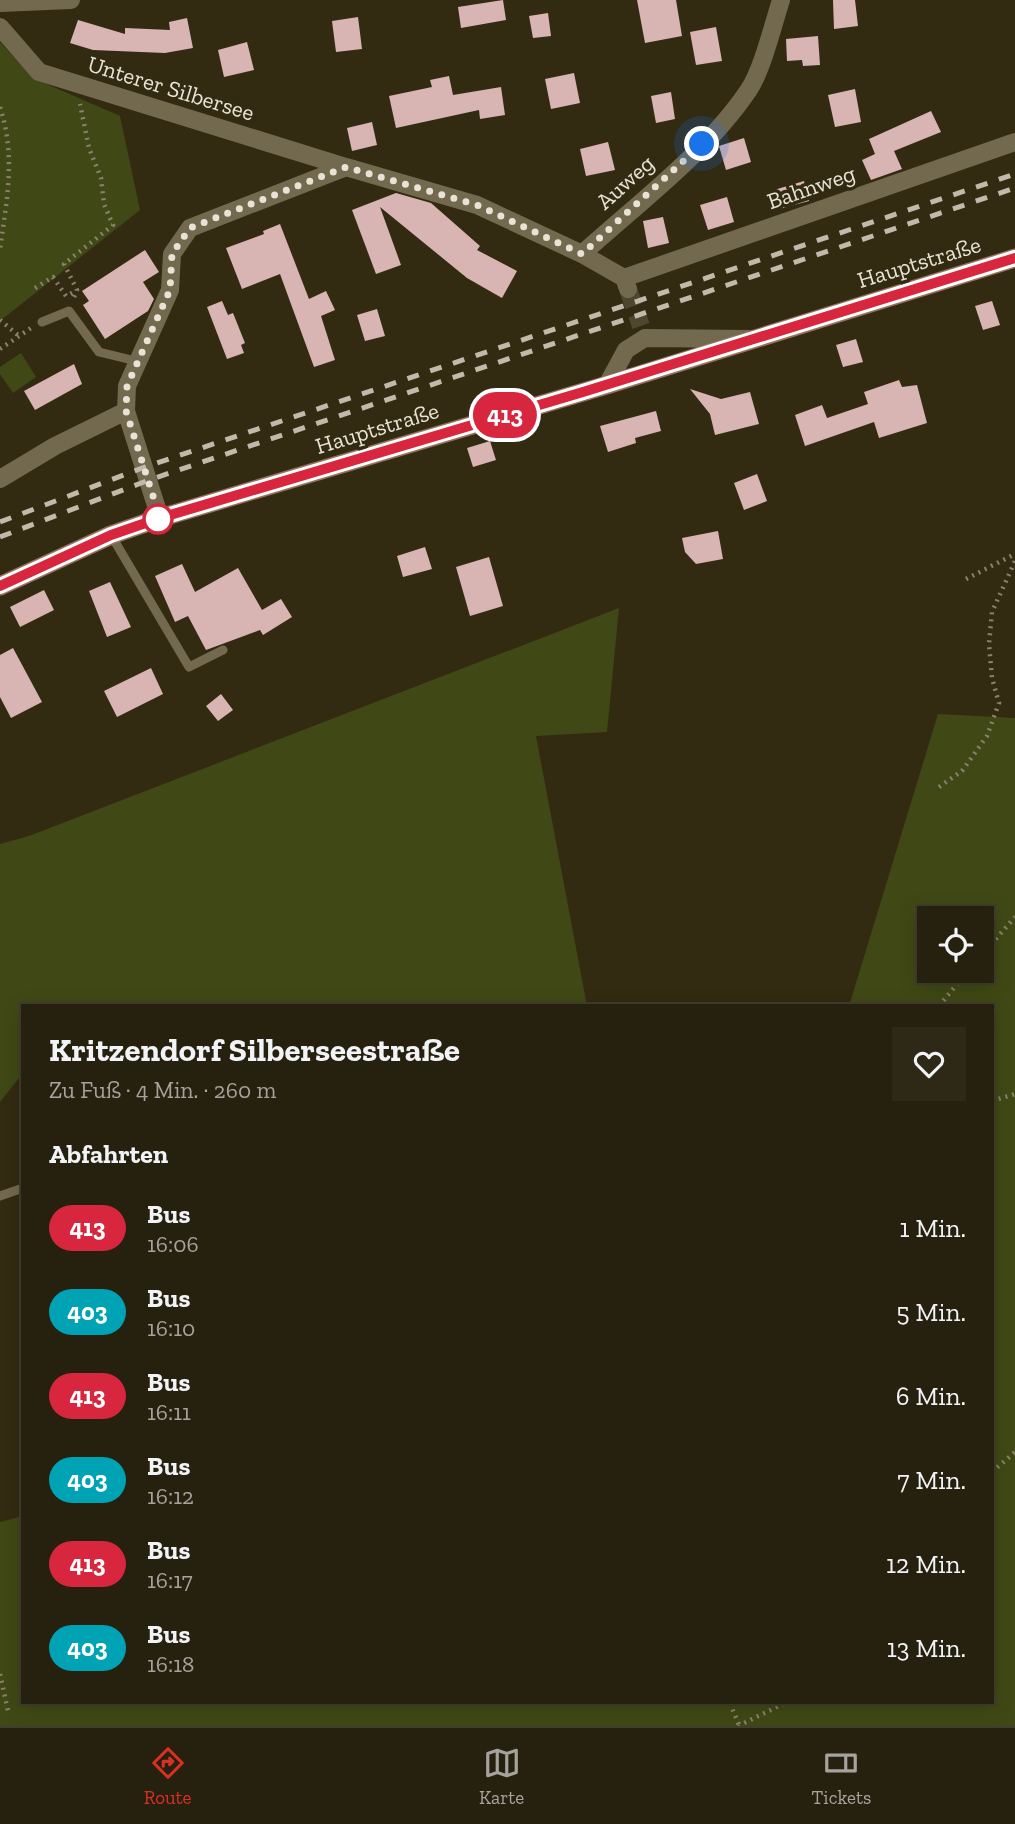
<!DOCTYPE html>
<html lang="de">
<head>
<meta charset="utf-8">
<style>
	body { margin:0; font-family:"Zilla Slab",serif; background:#2e2817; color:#f1f3f6; height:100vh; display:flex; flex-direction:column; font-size:26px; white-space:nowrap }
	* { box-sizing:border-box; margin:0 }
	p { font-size:23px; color:#a4a39e }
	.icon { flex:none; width:38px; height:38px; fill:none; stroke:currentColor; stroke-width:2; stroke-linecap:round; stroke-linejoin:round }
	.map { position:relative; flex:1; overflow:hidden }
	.panel { position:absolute; left:21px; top:1004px; width:973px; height:700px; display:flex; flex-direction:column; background:#26200e; border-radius:0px; box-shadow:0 4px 18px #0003,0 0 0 2px #423e2e }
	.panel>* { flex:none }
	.badge { padding:0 14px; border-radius:23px; font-size:24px; line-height:46px }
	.fabs { position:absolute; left:917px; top:906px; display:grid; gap:14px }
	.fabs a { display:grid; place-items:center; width:77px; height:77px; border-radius:0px; background:#26200e; box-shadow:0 4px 18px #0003,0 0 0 2px #423e2e; font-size:35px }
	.you { position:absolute; width:35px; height:35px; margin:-18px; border:5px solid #fff; border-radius:50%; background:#1a73e8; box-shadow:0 0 0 10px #1a73e833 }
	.map>.badge { position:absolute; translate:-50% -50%; box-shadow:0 0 0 4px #fff }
	h2 { padding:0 28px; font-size:26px; line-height:63px }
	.round { display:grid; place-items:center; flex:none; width:74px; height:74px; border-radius:0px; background:#2e2817 }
	.summary { display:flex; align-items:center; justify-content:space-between; height:119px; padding:0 28px }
	h1 { font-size:33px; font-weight:800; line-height:52px }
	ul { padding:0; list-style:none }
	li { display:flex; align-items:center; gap:21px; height:84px; padding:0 28px }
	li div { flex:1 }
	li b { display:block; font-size:26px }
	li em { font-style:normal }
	li .badge { min-width:77px; font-weight:700; text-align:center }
	.tabs { display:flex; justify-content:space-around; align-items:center; height:98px; border-top:2px solid #423e2e; background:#26200e; font-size:19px; color:#a4a39e }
	.tabs a { display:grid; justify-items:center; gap:4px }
	.tabs .selected { color:#d93025 }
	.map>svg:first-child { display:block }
	.green { fill:#404915; fill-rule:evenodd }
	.building { fill:#d8b5b2 }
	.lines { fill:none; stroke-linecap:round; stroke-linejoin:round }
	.minor-tunnel { stroke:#4e462f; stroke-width:18; stroke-dasharray:18 9; stroke-linecap:butt }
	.path { stroke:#89816e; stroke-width:4.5; stroke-dasharray:2 5; stroke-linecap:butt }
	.service { stroke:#73694f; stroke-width:9 }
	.minor { stroke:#73694f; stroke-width:18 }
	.secondary { stroke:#97715c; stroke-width:19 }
	.rail { stroke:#c1baaa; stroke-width:5; stroke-dasharray:12 12; stroke-linecap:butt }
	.line-casing { stroke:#fff; stroke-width:16 }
	.line { stroke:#d7263d; stroke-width:10 }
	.walk { stroke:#e9e3d5; stroke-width:7; stroke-dasharray:0 12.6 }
	.stop-dot { fill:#fff; stroke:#d7263d; stroke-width:3.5 }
	.labels { text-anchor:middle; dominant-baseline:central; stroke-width:7; stroke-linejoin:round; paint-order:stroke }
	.street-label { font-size:23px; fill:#e9e3d5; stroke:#332a12 }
</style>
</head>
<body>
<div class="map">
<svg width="1015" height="1726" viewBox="0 0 1015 1726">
	<rect width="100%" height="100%" fill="#332a12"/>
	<path class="green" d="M0 42 33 78 120 116 140 210 0 321Z
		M21 353 36 377 13 393 0 374V367Z
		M619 608 607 732 536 736 587 1006H23V1073L0 1102V844L29 836Z
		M938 714 1015 718V1726H0V1522L23 1516V1703H992V1006H849ZM929 919H982V971H929Z"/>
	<path class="building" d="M503 0 506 20 461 28 458 7Z
		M637 0H676L682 36 645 43Z
		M833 0H855L858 26 834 29Z
		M548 13 551 36 533 38 529 16Z
		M358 17 362 49 336 52 332 21Z
		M187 18 193 48 165 53 93 50 70 43 78 20 125 34V28L170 30 169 22Z
		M716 27 722 61 696 65 690 32Z
		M818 36 820 65 803 66 802 60 787 61 786 39Z
		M247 42 254 70 224 77 218 50Z
		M574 73 580 103 551 109 545 79Z
		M449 76 453 95 501 87 505 115 480 119 479 110 396 128 389 96 432 87 430 80Z
		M855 89 861 122 835 127 828 95Z
		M671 92 675 119 656 123 651 96Z
		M931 111 941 132 894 151 902 169 871 180 862 160 875 154 869 139Z
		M372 122 377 145 352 151 347 128Z
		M744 138 751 162 726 170 719 146Z
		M608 142 615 170 586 176 580 149Z
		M804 181 809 201 779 209 774 190Z
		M396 193 431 203 480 246 477 250 517 271 502 298 467 278 380 207 401 265 376 274 352 210Z
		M727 197 734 222 708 230 700 205Z
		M663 217 669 243 648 248 643 221Z
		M280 224 309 299 326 291 335 310 321 316 335 360 314 367 280 274 242 289 226 248 264 234 263 231Z
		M145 250 159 272 143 282 154 299 148 311 105 339 83 305 89 301 82 291Z
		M222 301 228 315 233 313 245 343 241 345 244 353 227 359 207 307Z
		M992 301 1000 325 983 330 975 306Z
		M377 309 385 336 365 341 357 315Z
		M856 339 863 362 843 367 836 345Z
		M74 364 82 384 35 410 24 391Z
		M899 380 902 387 917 385 927 423 879 438 874 422 805 446 795 415 822 405 827 418 868 404 864 392Z
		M690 389 721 399 750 392 759 424 715 435 710 414Z
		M656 411 661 431 635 438 636 443 608 452 600 426Z
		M490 441 496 460 473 467 467 448Z
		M757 474 767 501 744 510 734 483Z
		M718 531 723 559 696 564 685 552 682 538Z
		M425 547 432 569 403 577 397 556Z
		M489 557 503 606 470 616 456 567Z
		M182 564 195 592 238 568 262 610 281 599 292 617 263 635 260 630 206 650 188 616 175 622 155 576Z
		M110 582 131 627 107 637 89 591Z
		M44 590 54 610 20 627 10 607Z
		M13 648 42 702 11 718 0 697V655Z
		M151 668 163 694 117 717 104 691Z
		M221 694 233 710 218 721 206 706Z"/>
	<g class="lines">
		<path class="minor-tunnel" d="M628 289 641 326"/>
		<path class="path" d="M0 107C16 157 7 198 0 249
			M35 288 53 277 66 296 76 291
			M74 297 77 290 64 264 113 225 104 204 101 178 89 148 80 104
			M0 320 19 336
			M0 349 31 328
			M966 579 1015 554
			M939 787 962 771 987 736 999 703 992 678 989 644 992 612 1015 561
			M982 955 1015 917
			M939 1006 968 971
			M992 1101 1015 1094
			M992 1472 1015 1452
			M0 1674 8 1711
			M730 1703 739 1725
			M738 1726 785 1703"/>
		<path class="service" d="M42 322 69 311 99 352 136 361
			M111 535 189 667 223 650
			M0 1196 23 1188"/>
		<path class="minor" d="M0 3 71 0
			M0 27 39 72 346 167
			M582 254C636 205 706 153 748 91 762 71 773 25 781 0
			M624 278 1015 142
			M607 385 626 350 645 338 749 339
			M0 479 55 446 126 411
			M160 518 126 411 127 386 170 290 172 254 190 228 346 167 477 205 582 254 624 278 628 289"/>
		<path class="secondary" d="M0 586 111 535 160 518 607 385 1015 258"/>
		<path class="rail" d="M0 522 145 467 1015 174
			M0 537 149 480 1015 188"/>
	</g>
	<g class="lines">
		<defs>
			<path id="line" d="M0 586 111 535 160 518 583 392 1015 258"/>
		</defs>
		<use href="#line" class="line-casing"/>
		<use href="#line" class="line"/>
		<path class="walk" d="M158 519 160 518 126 411 127 386 170 290 172 254 190 228 346 167 477 205 582 254 702 144"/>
	</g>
	<circle class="stop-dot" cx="158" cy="519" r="14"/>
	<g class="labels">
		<g class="street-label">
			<text transform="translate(171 88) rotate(17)">Unterer Silbersee</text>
			<text transform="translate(625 182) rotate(-42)">Auweg</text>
			<text transform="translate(811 187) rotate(-19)">Bahnweg</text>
			<text transform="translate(919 262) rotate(-17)">Hauptstraße</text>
			<text transform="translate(377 428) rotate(-17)">Hauptstraße</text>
		</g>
	</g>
</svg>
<div class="fabs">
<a><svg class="icon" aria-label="locate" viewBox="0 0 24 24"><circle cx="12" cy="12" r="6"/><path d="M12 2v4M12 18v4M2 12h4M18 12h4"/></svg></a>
</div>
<div class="you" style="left:702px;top:144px"></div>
<b class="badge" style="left:505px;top:415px;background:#d7263d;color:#fff">413</b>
<section class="panel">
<div class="summary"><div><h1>Kritzendorf Silberseestraße</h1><p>Zu Fuß · 4 Min. · 260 m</p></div><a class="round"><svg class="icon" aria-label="heart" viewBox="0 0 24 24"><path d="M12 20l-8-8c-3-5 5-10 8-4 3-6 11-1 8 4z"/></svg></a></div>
<h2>Abfahrten</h2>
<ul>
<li><span class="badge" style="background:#d7263d;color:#fff">413</span><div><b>Bus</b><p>16:06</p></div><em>1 Min.</em></li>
<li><span class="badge" style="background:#00a3b4;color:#fff">403</span><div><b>Bus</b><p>16:10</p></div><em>5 Min.</em></li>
<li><span class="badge" style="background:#d7263d;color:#fff">413</span><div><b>Bus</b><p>16:11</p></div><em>6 Min.</em></li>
<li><span class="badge" style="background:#00a3b4;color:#fff">403</span><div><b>Bus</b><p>16:12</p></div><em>7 Min.</em></li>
<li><span class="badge" style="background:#d7263d;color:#fff">413</span><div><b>Bus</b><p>16:17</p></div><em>12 Min.</em></li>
<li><span class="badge" style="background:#00a3b4;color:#fff">403</span><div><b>Bus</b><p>16:18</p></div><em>13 Min.</em></li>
</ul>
</section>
</div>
<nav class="tabs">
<a class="selected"><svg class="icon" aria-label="directions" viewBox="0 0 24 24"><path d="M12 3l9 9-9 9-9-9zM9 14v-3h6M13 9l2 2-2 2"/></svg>Route</a>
<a><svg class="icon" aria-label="map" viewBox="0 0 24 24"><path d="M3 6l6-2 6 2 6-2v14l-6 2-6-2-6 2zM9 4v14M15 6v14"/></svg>Karte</a>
<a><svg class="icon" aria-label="tickets" viewBox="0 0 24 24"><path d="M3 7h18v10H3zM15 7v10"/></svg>Tickets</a>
</nav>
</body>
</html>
